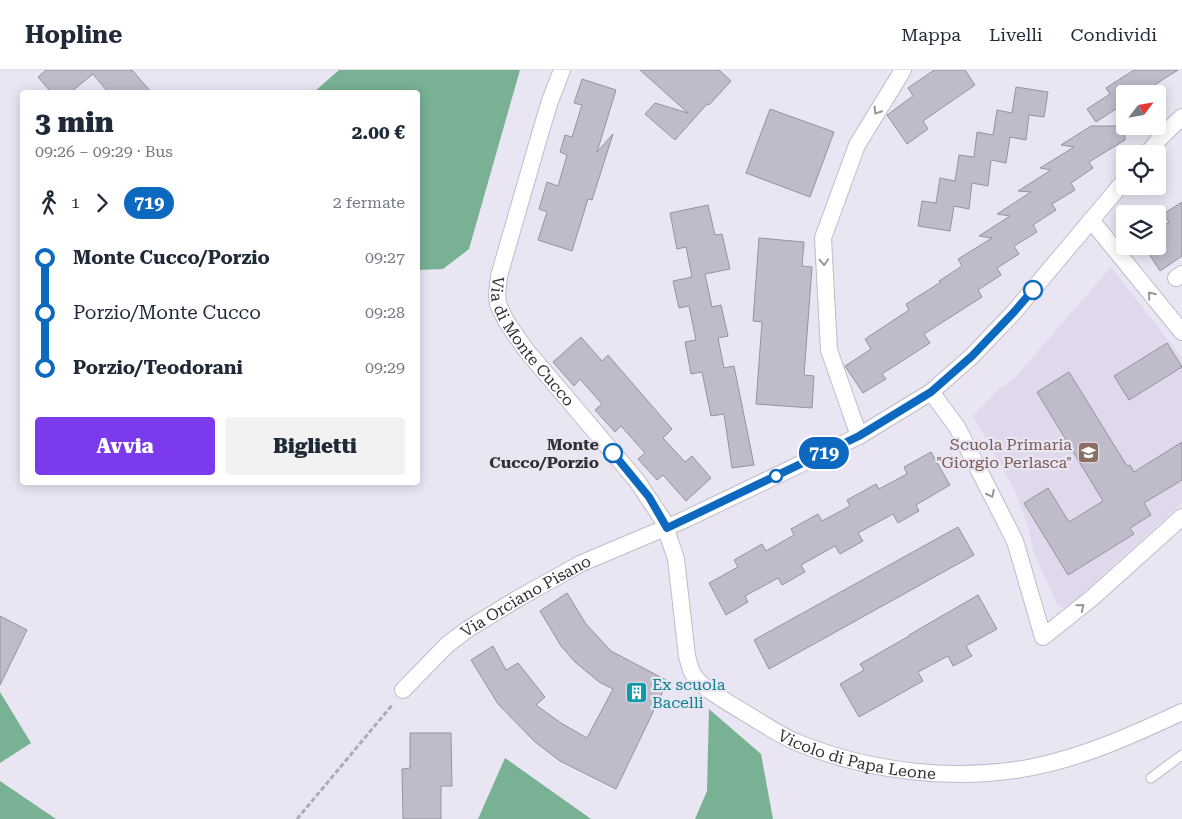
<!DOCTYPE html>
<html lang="it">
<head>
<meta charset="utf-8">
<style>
	body { margin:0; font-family:"Roboto Serif",serif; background:#f2f2f3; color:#1f2937; height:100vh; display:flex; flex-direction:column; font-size:19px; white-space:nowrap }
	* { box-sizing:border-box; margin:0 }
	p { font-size:16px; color:#747a83 }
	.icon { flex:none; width:28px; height:28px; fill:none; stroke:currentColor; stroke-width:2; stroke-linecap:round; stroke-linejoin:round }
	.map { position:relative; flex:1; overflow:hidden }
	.details { position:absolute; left:20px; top:20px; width:400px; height:395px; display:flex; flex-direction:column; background:#fff; border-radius:5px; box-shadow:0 2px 12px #0003 }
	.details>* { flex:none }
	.badge { padding:0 10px; border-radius:16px; font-size:18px; line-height:32px }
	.needle { width:32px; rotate:59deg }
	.buttons { position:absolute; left:1116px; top:15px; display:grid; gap:10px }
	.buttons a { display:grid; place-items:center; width:50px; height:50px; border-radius:5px; background:#fff; box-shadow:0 2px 12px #0003; font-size:25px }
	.map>.badge { position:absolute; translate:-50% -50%; box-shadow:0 0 0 2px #fff }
	.legs { display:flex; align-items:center; gap:8px; height:55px; padding:0 15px; font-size:16px }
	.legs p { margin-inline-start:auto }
	.head { display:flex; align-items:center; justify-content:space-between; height:85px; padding:0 15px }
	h1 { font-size:28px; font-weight:800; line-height:38px }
	.cta { display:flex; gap:10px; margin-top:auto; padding:10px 15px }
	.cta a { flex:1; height:58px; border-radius:5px; background:#7c3aed; color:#fff; font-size:20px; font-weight:800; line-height:58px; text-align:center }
	.cta a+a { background:#f2f2f3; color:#1f2937 }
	ul { padding:0 15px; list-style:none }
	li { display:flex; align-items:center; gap:18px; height:55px; font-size:19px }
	li i { display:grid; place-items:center; width:8px; height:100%; margin:0 6px; background:currentColor }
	li i::after { content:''; width:12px; height:12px; margin:-6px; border:4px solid; border-radius:50%; background:#fff }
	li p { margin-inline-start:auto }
	li:first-child i { background:linear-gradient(#0000 50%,currentColor 0) }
	li:last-child i { background:linear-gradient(currentColor 50%,#0000 0) }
	header { display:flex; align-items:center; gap:30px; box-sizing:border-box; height:70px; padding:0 25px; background:#fff; border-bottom:1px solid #e0e1e3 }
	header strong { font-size:24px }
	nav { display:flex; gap:28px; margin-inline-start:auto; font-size:18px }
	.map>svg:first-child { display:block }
	.built { fill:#e0d9ee }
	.forest { fill:#78b193 }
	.building { fill:#c0bbc9; stroke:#96929f }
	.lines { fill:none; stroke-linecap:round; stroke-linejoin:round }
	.lane-casing { stroke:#bfbbc8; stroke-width:11 }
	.street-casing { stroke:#bfbbc8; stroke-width:18 }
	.path { stroke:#aeabb6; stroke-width:3; stroke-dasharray:5 2.5; stroke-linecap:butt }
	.lane { stroke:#fff; stroke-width:9 }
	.street { stroke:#fff; stroke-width:16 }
	.oneway { stroke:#98989a }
	.line-1-casing { stroke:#fff; stroke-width:11 }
	.line-1 { stroke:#0c69bf; stroke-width:8 }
	.stop-1-dot { fill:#fff; stroke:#0c69bf; stroke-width:2.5 }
	.labels { text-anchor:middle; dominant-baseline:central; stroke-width:4.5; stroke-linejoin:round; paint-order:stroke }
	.street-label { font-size:16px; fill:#323035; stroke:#e9e5f3 }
	.stop-label { font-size:16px; font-weight:bold; fill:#323035; stroke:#e9e5f3; text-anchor:end }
	.education-label { font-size:16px; fill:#785e54; stroke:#e9e5f3; text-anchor:end }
	.culture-label { font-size:16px; fill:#0d838f; stroke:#e9e5f3; text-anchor:start }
</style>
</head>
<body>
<header>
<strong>Hopline</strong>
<nav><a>Mappa</a><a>Livelli</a><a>Condividi</a></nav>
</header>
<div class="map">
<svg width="1182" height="749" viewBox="0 0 1182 749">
	<rect width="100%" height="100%" fill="#e9e5f3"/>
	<path class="built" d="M1111 197 1182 288V433L1070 535 1065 538 1061 537 1057 534 1034 483 1029 460 1015 421 973 346 1001 317 1012 311Z"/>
	<path class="forest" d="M339 0H520L469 179 443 199 418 200V22H314Z
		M0 622 31 673 0 693Z
		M709 639 761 684 773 749H695L707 721Z
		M505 688 591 749H478Z
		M0 711 56 749H0Z"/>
	<path class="building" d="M46 0H132L151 22H108L93 4 71 22H51L38 7Z
		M640 0H719L731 11 709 35 707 34 675 70 645 44 655 33 688 43Z
		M934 0H965L975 15 923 51 928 59 907 74 887 45 913 26 908 18Z
		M1134 0H1178L1140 24H1125V33L1096 52 1087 39 1110 24 1106 18Z
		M582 9 616 20 597 82 613 64 592 130 588 129 572 181 538 170 547 142 539 139 547 112 558 116 567 85 560 82 565 65 572 67 582 35 574 33Z
		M1016 17 1048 22 1044 47 1029 45 1026 70 1010 67 1006 93 991 90 988 116 972 113 969 139 954 136 950 161 918 156 922 131 936 133 940 108 955 111 959 85 974 87 977 62 993 65 997 40 1012 43Z
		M770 39 834 62 810 127 746 103Z
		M1091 56H1125V70L1089 92 1093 98 1071 113 1075 120 1052 134 1056 140 1033 155 1037 162 1014 176 1019 184 997 198 1001 205 978 220 982 227 924 264 930 273 882 304 886 309 863 323 845 296 871 279 865 269 909 240 906 234 941 212 939 211 962 196 958 189 992 168 979 166 1010 146 997 144 1031 122 1018 121 1051 100 1040 98 1074 77 1061 75Z
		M1182 132V186L1160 201 1144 176H1158V159L1169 152 1163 144Z
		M708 135 715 165 722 164 730 199 705 204 712 237 721 235 728 266 718 268 724 298 734 296 754 395 732 398 724 344 711 346 702 302 691 304 685 272 696 270 689 236 679 238 673 211 692 207 686 177 677 179 670 143Z
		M759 168 804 172 802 196 812 197 804 305 814 306 812 338 756 334 762 252 753 251Z
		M581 267 602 291 608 285 672 359 663 368 685 392 692 386 711 408 686 431 663 405 657 410 638 389 645 383 621 356 615 362 595 340 602 334 580 309 574 316 553 292Z
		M1167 273 1182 297 1129 330 1114 306Z
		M1069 302 1127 396 1130 395 1134 402 1182 372V410L1144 433 1151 445 1130 458 1134 464 1068 505 1024 433 1048 418 1069 452 1103 431 1037 322Z
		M931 382 950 415 916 435 919 441 898 453 893 444 858 463 863 471 840 484 835 476 801 495 805 502 782 515 778 508 745 526 748 532 726 545 709 513 738 497 734 490 762 474 766 481 794 465 791 459 818 444 822 451 850 436 847 430 876 414 879 419 907 404 904 397Z
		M958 457 974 485 769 599 754 570Z
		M567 523 586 554 611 581 668 611 616 719 560 691 535 672 498 634 471 590 493 576 506 600 518 593 545 627 536 635 561 653 587 668 613 619 599 612 575 592 561 576 540 541Z
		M978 525 997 559 966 576 972 586 953 596 948 586 918 602 923 611 859 647 840 614 864 600 860 594 909 566V565Z
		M0 546 27 560 0 615Z
		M410 663H451L452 716H441V749H403L402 699 410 698Z"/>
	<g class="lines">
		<defs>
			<path id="lane" d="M1151 708 1182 685"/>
			<g id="street">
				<path id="s1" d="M562 0 550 31 540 64 499 206 497 225 498 234 506 251 526 280 637 411 663 450 676 489 687 586C689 593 690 601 695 607 704 620 736 637 750 646 765 655 780 665 796 672 869 702 955 712 1033 697 1084 687 1135 664 1182 642"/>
				<path d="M1147 84 1162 66 1182 47"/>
				<path d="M1091 150 1182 262"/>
				<path d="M1176 208 1182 204"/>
				<path d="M931 322 957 357 1015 471 1043 567 1092 528 1182 447"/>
				<path d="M859 366 829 280 823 168 857 75 903 0"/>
				<path id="s2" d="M403 620 448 574 468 559 517 529 582 493 684 450 859 366 931 322 972 286 1014 242 1125 110"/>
			</g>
		</defs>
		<use href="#lane" class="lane-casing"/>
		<use href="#street" class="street-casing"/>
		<path class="path" d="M297 749 393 634"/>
		<use href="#lane" class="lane"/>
		<use href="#street" class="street"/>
	</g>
	<defs><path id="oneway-chevron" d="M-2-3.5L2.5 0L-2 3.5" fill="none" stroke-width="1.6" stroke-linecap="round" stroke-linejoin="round" transform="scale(1.25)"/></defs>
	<g class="oneway">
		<use href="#oneway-chevron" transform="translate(877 41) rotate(122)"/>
		<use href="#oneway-chevron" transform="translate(824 192) rotate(87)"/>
		<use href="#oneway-chevron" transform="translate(1151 225) rotate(-129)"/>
		<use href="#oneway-chevron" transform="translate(991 424) rotate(63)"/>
		<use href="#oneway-chevron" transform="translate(1081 537) rotate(-39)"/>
	</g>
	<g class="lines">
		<defs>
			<path id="line-1" d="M613 383 649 427 667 458 859 366 931 322 972 286 1014 242 1033 220"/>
		</defs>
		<use href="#line-1" class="line-1-casing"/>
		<use href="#line-1" class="line-1"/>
	</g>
	<defs>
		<symbol id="school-square" viewBox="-11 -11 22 22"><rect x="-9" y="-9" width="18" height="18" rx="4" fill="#8d6e63" stroke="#e9e5f3"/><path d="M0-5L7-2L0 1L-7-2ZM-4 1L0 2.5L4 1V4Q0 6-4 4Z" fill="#fff"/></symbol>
		<symbol id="building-square" viewBox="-11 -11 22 22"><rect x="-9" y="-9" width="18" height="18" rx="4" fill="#0f9aa8" stroke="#e9e5f3"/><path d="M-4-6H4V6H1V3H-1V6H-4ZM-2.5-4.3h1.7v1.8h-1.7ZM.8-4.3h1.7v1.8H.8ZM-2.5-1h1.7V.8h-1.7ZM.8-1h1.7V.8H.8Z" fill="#fff"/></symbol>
	</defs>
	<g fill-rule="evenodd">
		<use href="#school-square" x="1076" y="370" width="25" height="25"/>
		<use href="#building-square" x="624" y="610" width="25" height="25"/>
	</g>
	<g class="stop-1-dot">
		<circle cx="1033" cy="220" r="9"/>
		<circle cx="613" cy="383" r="9"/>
		<circle cx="776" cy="406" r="6"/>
	</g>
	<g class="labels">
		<g class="street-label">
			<text stroke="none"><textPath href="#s1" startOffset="292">Via di Monte Cucco</textPath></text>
			<text stroke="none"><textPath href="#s2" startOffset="156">Via Orciano Pisano</textPath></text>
			<text stroke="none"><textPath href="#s1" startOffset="861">Vicolo di Papa Leone</textPath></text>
		</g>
		<g class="stop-label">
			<text x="599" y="374">Monte<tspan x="599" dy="18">Cucco/Porzio</tspan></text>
		</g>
		<g class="education-label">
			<text x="1072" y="374">Scuola Primaria<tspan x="1072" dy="18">"Giorgio Perlasca"</tspan></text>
		</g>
		<g class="culture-label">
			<text x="652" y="614">Ex scuola<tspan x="652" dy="18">Bacelli</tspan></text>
		</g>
	</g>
</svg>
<div class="buttons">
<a><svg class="needle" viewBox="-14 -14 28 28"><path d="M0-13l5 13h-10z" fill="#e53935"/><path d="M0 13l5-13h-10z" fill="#747a83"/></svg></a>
<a><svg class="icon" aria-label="locate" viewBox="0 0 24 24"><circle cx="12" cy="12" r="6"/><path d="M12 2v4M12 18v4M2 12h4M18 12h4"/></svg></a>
<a><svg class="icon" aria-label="layers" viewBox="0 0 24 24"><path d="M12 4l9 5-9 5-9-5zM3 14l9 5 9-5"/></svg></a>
</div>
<b class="badge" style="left:824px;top:383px;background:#0c69bf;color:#fff">719</b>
<section class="details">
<div class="head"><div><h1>3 min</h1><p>09:26 – 09:29 · Bus</p></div><b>2.00 €</b></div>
<div class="legs"><svg class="icon" aria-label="walk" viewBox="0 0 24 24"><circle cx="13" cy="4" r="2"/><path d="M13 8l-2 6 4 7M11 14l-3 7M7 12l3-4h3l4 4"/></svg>1<svg class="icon" aria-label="forward" viewBox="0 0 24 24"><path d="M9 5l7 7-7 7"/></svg><b class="badge" style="background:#0c69bf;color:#fff">719</b><p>2 fermate</p></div>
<ul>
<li><i style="color:#0c69bf"></i><b>Monte Cucco/Porzio</b><p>09:27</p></li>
<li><i style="color:#0c69bf"></i><span>Porzio/Monte Cucco</span><p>09:28</p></li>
<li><i style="color:#0c69bf"></i><b>Porzio/Teodorani</b><p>09:29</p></li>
</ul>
<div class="cta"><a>Avvia</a><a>Biglietti</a></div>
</section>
</div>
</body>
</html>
